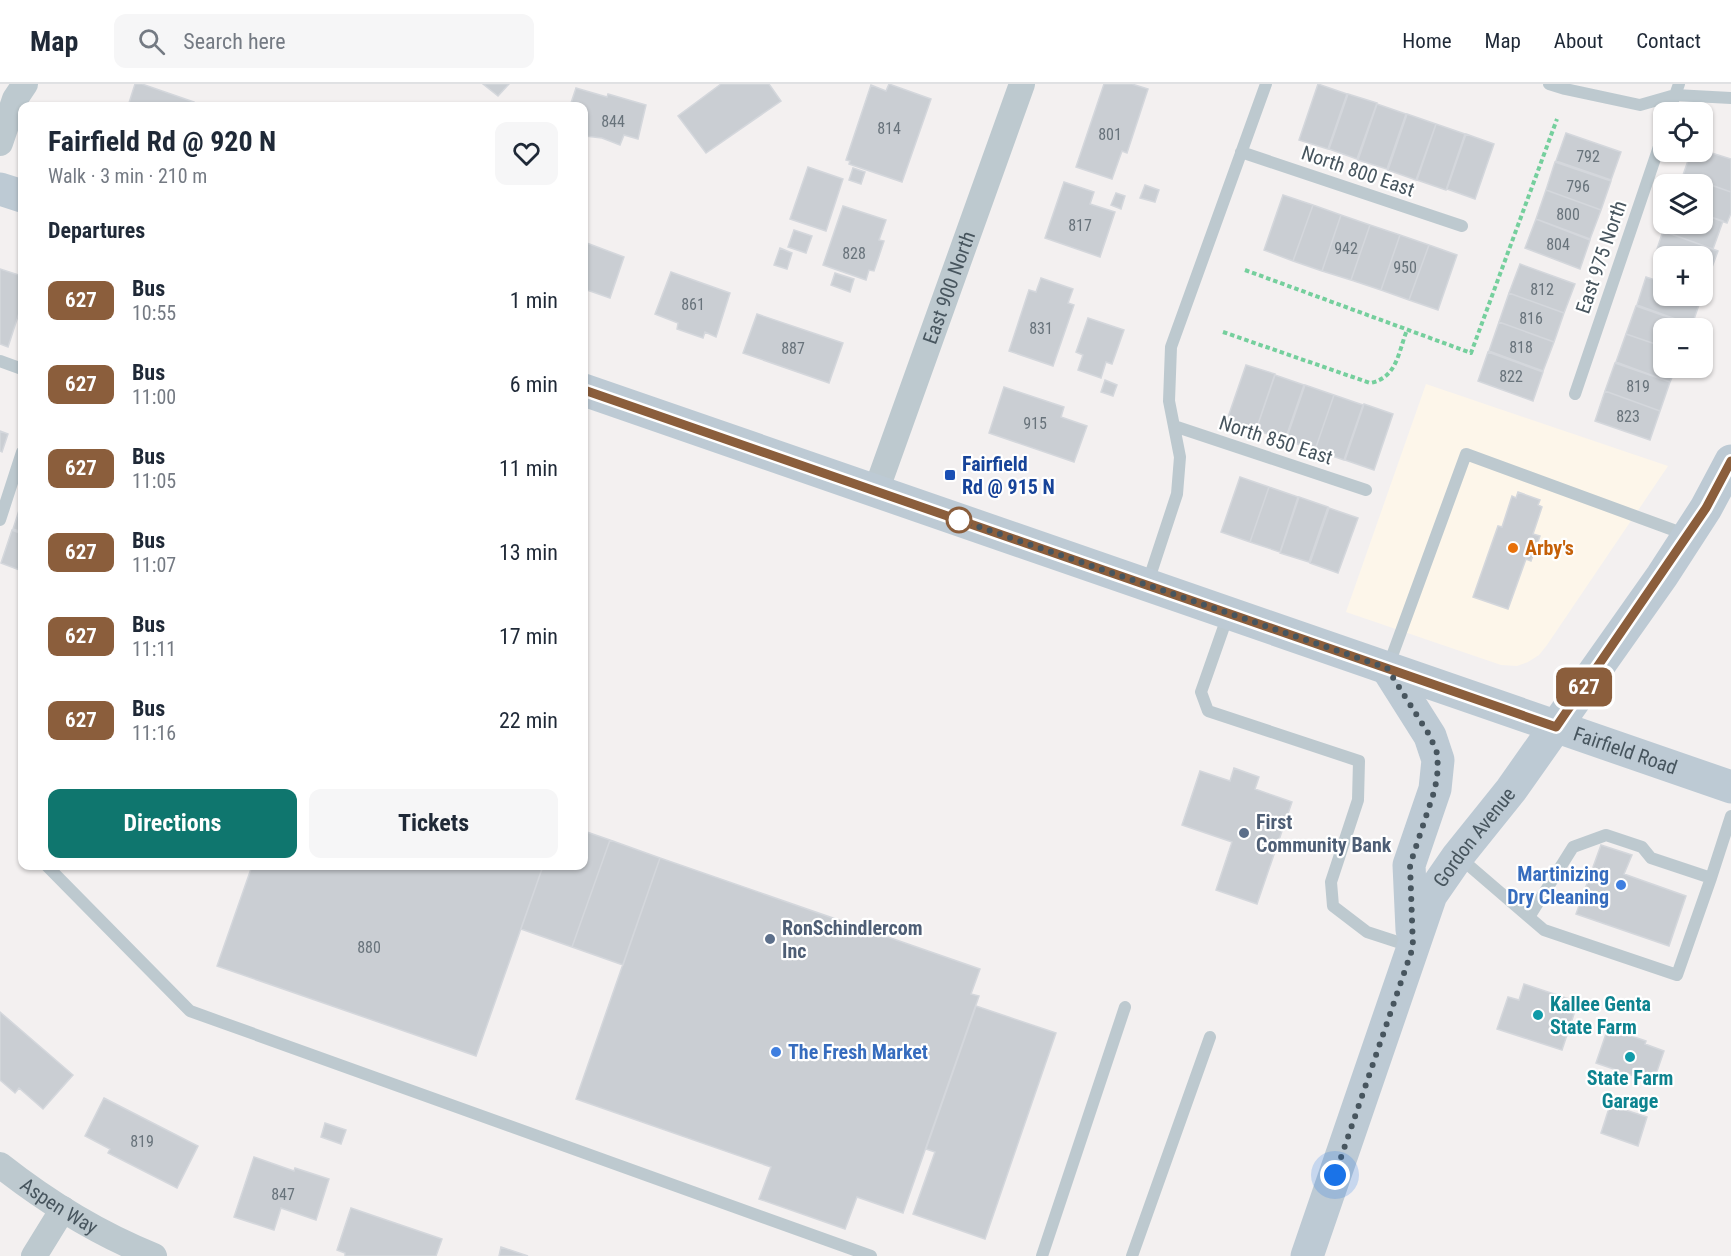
<!DOCTYPE html>
<html lang="en">
<head>
<meta charset="utf-8">
<style>
	body { margin:0; font-family:"Roboto Condensed",sans-serif; background:#f6f6f7; color:#1f2937; height:100vh; display:flex; flex-direction:column; font-size:22px; white-space:nowrap }
	* { box-sizing:border-box; margin:0 }
	p { font-size:20px; color:#747a83 }
	.icon { flex:none; width:33px; height:33px; fill:none; stroke:currentColor; stroke-width:2; stroke-linecap:round; stroke-linejoin:round }
	.map { position:relative; flex:1; overflow:hidden }
	.panel { position:absolute; left:18px; top:18px; width:570px; height:768px; display:flex; flex-direction:column; background:#fff; border-radius:12px; box-shadow:0 2px 4px #0004 }
	.panel>* { flex:none }
	.badge { padding:0 12px; border-radius:9px; font-size:21px; line-height:39px }
	.controls { position:absolute; left:1653px; top:18px; display:grid; gap:12px }
	.controls a { display:grid; place-items:center; width:60px; height:60px; border-radius:12px; background:#fff; box-shadow:0 2px 4px #0004; font-size:30px }
	.you { position:absolute; width:30px; height:30px; margin:-15px; border:4px solid #fff; border-radius:50%; background:#1a73e8; box-shadow:0 0 0 9px #1a73e833 }
	.map>.badge { position:absolute; translate:-50% -50%; box-shadow:0 0 0 3px #fff }
	h2 { padding:0 30px; font-size:22px; line-height:54px }
	.round { display:grid; place-items:center; flex:none; width:63px; height:63px; border-radius:12px; background:#f6f6f7 }
	.head { display:flex; align-items:center; justify-content:space-between; height:102px; padding:0 30px }
	h1 { font-size:28px; font-weight:700; line-height:45px }
	.cta { display:flex; gap:12px; margin-top:auto; padding:12px 30px }
	.cta a { flex:1; height:69px; border-radius:12px; background:#0f766e; color:#fff; font-size:24px; font-weight:700; line-height:69px; text-align:center }
	.cta a+a { background:#f6f6f7; color:#1f2937 }
	ul { padding:0; list-style:none }
	li { display:flex; align-items:center; gap:18px; height:84px; padding:0 30px }
	li div { flex:1 }
	li b { display:block; font-size:22px }
	li em { font-style:normal }
	li .badge { min-width:66px; font-weight:700; text-align:center }
	header { display:flex; align-items:center; gap:36px; box-sizing:border-box; height:84px; padding:0 30px; background:#fff; border-bottom:2px solid #e0e1e3 }
	header strong { font-size:28px }
	nav { display:flex; gap:33px; margin-inline-start:auto; font-size:21px }
	.search { width:420px; height:54px; background:#f6f6f7; display:flex; align-items:center; gap:15px; box-sizing:border-box; padding:0 21px; border-radius:12px; color:#747a83; font-size:22px }
	.map>svg:first-child { display:block }
	.commercial { fill:#fdf6ea }
	.building { fill:#caced3; stroke:#d4d7dc; stroke-width:1.5 }
	.lines { fill:none; stroke-linecap:round; stroke-linejoin:round }
	.path { stroke:#75cf9d; stroke-width:4; stroke-dasharray:4.5 3; stroke-linecap:butt }
	.lane { stroke:#bdc9cf; stroke-width:12 }
	.street { stroke:#bdc9cf; stroke-width:26 }
	.secondary { stroke:#bdcad4; stroke-width:33 }
	.line-casing { stroke:#fff; stroke-width:14 }
	.line { stroke:#8b5e3c; stroke-width:9 }
	.walk { stroke:#47555e; stroke-width:6; stroke-dasharray:0 10.8 }
	.transit-dot { fill:#1a4fb4; stroke:#fff; stroke-width:2 }
	.stop-dot { fill:#fff; stroke:#8b5e3c; stroke-width:3 }
	.food-dot { fill:#e8710a; stroke:#fff; stroke-width:2 }
	.service-dot { fill:#5c6f8a; stroke:#fff; stroke-width:2 }
	.shop-dot { fill:#3f7fe0; stroke:#fff; stroke-width:2 }
	.culture-dot { fill:#0f9aa8; stroke:#fff; stroke-width:2 }
	.labels { text-anchor:middle; dominant-baseline:central; stroke-width:4.5; stroke-linejoin:round; paint-order:stroke }
	.number-label { font-size:16px; fill:#68737b }
	.street-label { font-size:20px; fill:#47555e; stroke:#fff }
	.transit-label { font-size:20px; font-weight:bold; fill:#164399; stroke:#fff; text-anchor:start }
	.food-label { font-size:20px; font-weight:bold; fill:#c56008; stroke:#fff; text-anchor:start }
	.service-label { font-size:20px; font-weight:bold; fill:#4e5e75; stroke:#fff; text-anchor:start }
	.shop-label { font-size:20px; font-weight:bold; fill:#366cbe; stroke:#fff; text-anchor:end }
	.culture-label { font-size:20px; font-weight:bold; fill:#0d838f; stroke:#fff; text-anchor:start }
</style>
</head>
<body>
<header>
<strong>Map</strong>
<div class="search"><svg class="icon" aria-label="search" viewBox="0 0 24 24"><circle cx="10" cy="10" r="6"/><path d="M15 15l6 6"/></svg>Search here</div>
<nav><a>Home</a><a>Map</a><a>About</a><a>Contact</a></nav>
</header>
<div class="map">
<svg width="1731" height="1172" viewBox="0 0 1731 1172">
	<rect width="100%" height="100%" fill="#f3f0f0"/>
	<path class="commercial" d="M1426 300 1668 382 1547 561 1539 571 1528 578 1517 582 1501 581 1346 528Z"/>
	<path class="building" d="M135 0H142L194 18 193 22H128Z
		M483 0H509L498 12Z
		M721 0H769L781 17 706 69 678 32Z
		M889 0 931 15 902 98 849 80 850 77 846 76 871 1 886 7Z
		M1104 0H1132L1148 5 1127 69 1122 67 1112 95 1076 83Z
		M1318 0 1347 10 1328 65 1299 56Z
		M576 4 607 13 608 10 646 21 638 55 624 51 620 61 602 54 585 52 584 54V22H570Z
		M1348 10 1377 19 1357 75 1329 65Z
		M1377 20 1406 30 1387 85 1358 76Z
		M1407 30 1436 40 1416 96 1388 86Z
		M1436 40 1465 50 1446 106 1417 96Z
		M1566 49 1621 68 1611 96 1556 77Z
		M1466 50 1494 60 1475 115 1447 105Z
		M1702 66 1731 75V108L1683 91 1691 68H1702Z
		M1555 78 1611 97 1601 126 1546 106Z
		M808 83 843 95 826 147 790 135Z
		M853 84 865 88 861 100 849 96Z
		M1682 91 1731 108V129L1727 139 1702 130V100H1679Z
		M1064 98 1094 108 1090 120 1115 128 1100 173 1045 154Z
		M1145 101 1159 106 1155 118 1140 114Z
		M1546 106 1601 126 1590 155 1536 135Z
		M1116 109 1125 112 1121 125 1111 121Z
		M1283 111 1313 121 1293 177 1264 166Z
		M1313 121 1341 131 1322 187 1293 177Z
		M843 122 886 136 879 156 884 157 874 187 869 186 866 196 823 181Z
		M1664 128V140H1702V130L1723 137 1713 165 1657 145Z
		M1341 131 1370 141 1351 196 1322 187Z
		M1536 135 1590 156 1580 185 1525 164Z
		M1370 141 1400 151 1381 206 1351 196Z
		M794 146 812 152 806 169 788 163Z
		M1663 147 1718 167 1708 194 1702 192V172H1664V178L1654 174Z
		M1400 151 1429 161 1409 216 1381 206Z
		M584 158 624 173 610 214 584 205Z
		M1429 161 1457 171 1438 226 1409 216Z
		M780 164 792 169 787 185 774 181Z
		M1520 180 1575 200 1564 229 1509 209Z
		M0 185 22 192V220L8 263 0 260Z
		M671 188 730 209 716 253 705 248 703 254 677 245 678 239 655 230Z
		M835 189 854 195 850 208 831 201Z
		M1646 193 1664 199V212H1702L1692 241 1637 221Z
		M1041 194 1073 205 1068 219 1074 221 1053 282 1009 267 1029 206 1036 208Z
		M1509 209 1564 229 1554 258 1499 238Z
		M1636 222 1691 241 1690 244H1664V263L1626 250Z
		M757 230 843 259 829 299 743 269Z
		M1088 234 1124 246 1112 280 1106 278 1101 294 1078 286 1083 271 1076 268Z
		M1499 238 1554 258 1543 287 1489 267Z
		M1626 250 1664 263V284H1676L1670 298 1616 278Z
		M1488 268 1543 288 1533 317 1478 297Z
		M1615 279 1670 298 1660 327 1605 307Z
		M1246 281 1275 290 1256 346 1227 336Z
		M1275 291 1304 301 1285 356 1256 346Z
		M1105 296 1117 301 1113 312 1101 308Z
		M1305 301 1334 311 1315 366 1286 356Z
		M1004 303 1064 323 1061 333 1087 342 1074 378 989 349Z
		M1605 307 1660 327 1650 356 1595 337Z
		M1334 311 1363 321 1344 376 1315 366Z
		M1364 320 1393 330 1374 386 1345 376Z
		M0 347 8 350 2 368 0 367Z
		M1240 393 1269 403 1250 458 1221 448Z
		M1269 403 1298 413 1280 468 1250 458Z
		M1518 408 1540 416 1538 421 1542 423 1533 450 1540 452 1531 477 1526 475 1508 525 1473 513 1498 442 1502 443 1512 412 1516 414Z
		M1299 413 1328 423 1309 478 1280 469Z
		M22 417V448L13 445Z
		M1329 424 1358 434 1338 489 1310 479Z
		M12 446 22 450V487L1 479Z
		M1234 684 1259 693 1255 705 1292 718 1257 820 1216 806 1232 758 1182 741 1200 687 1230 697Z
		M584 747 610 756 572 863 521 845 543 782H584Z
		M610 756 660 774 623 881 572 863Z
		M1601 761 1632 771 1624 790 1686 812 1669 862 1576 830Z
		M660 774 980 885 971 910 979 912 903 1129 857 1113 845 1145 759 1115 771 1083 576 1015Z
		M252 782H543L476 972 217 882Z
		M1524 900 1578 918 1562 966 1497 945 1508 913 1519 916Z
		M976 922 1056 949 985 1155 913 1130 935 1068 926 1065Z
		M0 928 73 991 43 1025 19 1004 15 1009 0 996Z
		M1608 944 1646 957 1645 960 1664 967 1654 996 1635 989 1634 992 1596 979Z
		M104 1014 198 1062 177 1104 108 1069 110 1065 85 1052Z
		M1610 1021 1647 1033 1638 1062 1601 1049Z
		M325 1039 346 1046 341 1060 321 1053Z
		M254 1073 294 1087 295 1084 329 1095 316 1136 281 1124 274 1146 234 1133Z
		M351 1124 442 1155 436 1172H345V1169L337 1166Z
		M501 1163 528 1172H499Z"/>
	<g class="lines">
		<path class="path" d="M1245 186 1471 269 1557 35
			M1223 248 1370 299C1397 294 1398 269 1407 246"/>
		<path class="lane" d="M1549 0 1565 5 1640 21 1675 11 1731 14
			M1669 28 1679 0
			M1241 68 1462 142
			M0 277 22 285
			M1575 310 1664 48
			M1174 342 1366 406
			M0 436 22 368
			M1148 498 1177 410 1180 373 1169 317 1171 263 1266 0
			M1228 531 1201 608 1208 627 1359 677 1358 716 1331 798 1333 822 1367 848 1413 863
			M1388 583 1466 370 1687 451
			M1459 773 1544 846 1677 891 1711 794 1651 774 1642 763 1606 751 1573 763 1529 833
			M47 782 190 927 871 1172
			M1711 794 1731 732
			M1042 1172 1125 923
			M1132 1172 1210 953"/>
		<g class="street">
			<path d="M0 59 15 15 25 0"/>
			<path id="s1" d="M876 407 1022 0"/>
			<path id="s2" d="M0 1081C47 1118 99 1150 154 1172"/>
			<path d="M34 1172 63 1125"/>
		</g>
		<g class="secondary">
			<path d="M0 105 22 112"/>
			<path id="s3" d="M584 306 1731 703"/>
			<path d="M1387 584 1430 652 1438 676 1435 705 1409 781 1412 846"/>
			<path id="s4" d="M1307 1172 1431 811 1458 772 1511 706 1662 492 1706 424 1731 377"/>
		</g>
	</g>
	<g class="lines">
		<defs>
			<path id="line" d="M584 306 1556 643 1706 424 1731 377"/>
		</defs>
		<use href="#line" class="line-casing"/>
		<use href="#line" class="line"/>
		<path class="walk" d="M959 436 1387 584 1430 652 1437 669 1438 685 1435 705 1410 781 1413 863 1335 1091"/>
	</g>
	<rect class="transit-dot" x="944" y="385" width="12" height="12" rx="3"/>
	<circle class="stop-dot" cx="959" cy="436" r="12"/>
	<circle class="food-dot" cx="1513" cy="464" r="6"/>
	<g class="service-dot">
		<circle cx="1244" cy="749" r="6"/>
		<circle cx="770" cy="855" r="6"/>
	</g>
	<g class="shop-dot">
		<circle cx="1621" cy="801" r="6"/>
		<circle cx="776" cy="968" r="6"/>
	</g>
	<g class="culture-dot">
		<circle cx="1538" cy="931" r="6"/>
		<circle cx="1630" cy="973" r="6"/>
	</g>
	<g class="labels">
		<g class="number-label">
			<text x="613" y="37">844</text>
			<text x="889" y="44">814</text>
			<text x="1110" y="50">801</text>
			<text x="1588" y="72">792</text>
			<text x="1578" y="102">796</text>
			<text x="1568" y="130">800</text>
			<text x="1080" y="141">817</text>
			<text x="1558" y="160">804</text>
			<text x="1346" y="164">942</text>
			<text x="854" y="169">828</text>
			<text x="1405" y="183">950</text>
			<text x="1542" y="205">812</text>
			<text x="693" y="220">861</text>
			<text x="1531" y="234">816</text>
			<text x="1041" y="244">831</text>
			<text x="1521" y="263">818</text>
			<text x="793" y="264">887</text>
			<text x="1511" y="292">822</text>
			<text x="1638" y="302">819</text>
			<text x="1628" y="332">823</text>
			<text x="1035" y="339">915</text>
			<text x="369" y="863">880</text>
			<text x="142" y="1057">819</text>
			<text x="283" y="1110">847</text>
		</g>
		<g class="street-label">
			<text transform="translate(1358 87) rotate(19)">North 800 East</text>
			<text transform="translate(1601 173) rotate(-71)">East 975 North</text>
			<text stroke="none"><textPath href="#s1" startOffset="216">East 900 North</textPath></text>
			<text transform="translate(1276 356) rotate(18)">North 850 East</text>
			<text stroke="none"><textPath href="#s3" startOffset="1102">Fairfield Road</textPath></text>
			<text stroke="none"><textPath href="#s4" startOffset="454">Gordon Avenue</textPath></text>
			<text stroke="none"><textPath href="#s2" startOffset="72">Aspen Way</textPath></text>
		</g>
		<g class="transit-label">
			<text x="962" y="380">Fairfield<tspan x="962" dy="23">Rd @ 915 N</tspan></text>
		</g>
		<g class="food-label">
			<text x="1525" y="464">Arby's</text>
		</g>
		<g class="service-label">
			<text x="1256" y="738">First<tspan x="1256" dy="23">Community Bank</tspan></text>
			<text x="782" y="844">RonSchindlercom<tspan x="782" dy="23">Inc</tspan></text>
		</g>
		<g class="shop-label">
			<text x="1609" y="790">Martinizing<tspan x="1609" dy="23">Dry Cleaning</tspan></text>
			<text x="788" y="968" text-anchor="start">The Fresh Market</text>
		</g>
		<g class="culture-label">
			<text x="1550" y="920">Kallee Genta<tspan x="1550" dy="23">State Farm</tspan></text>
			<text x="1630" y="994" text-anchor="middle">State Farm<tspan x="1630" dy="23">Garage</tspan></text>
		</g>
	</g>
</svg>
<div class="controls">
<a><svg class="icon" aria-label="locate" viewBox="0 0 24 24"><circle cx="12" cy="12" r="6"/><path d="M12 2v4M12 18v4M2 12h4M18 12h4"/></svg></a>
<a><svg class="icon" aria-label="layers" viewBox="0 0 24 24"><path d="M12 4l9 5-9 5-9-5zM3 14l9 5 9-5"/></svg></a>
<a>+</a>
<a>−</a>
</div>
<div class="you" style="left:1335px;top:1091px"></div>
<b class="badge" style="left:1584px;top:603px;background:#8b5e3c;color:#fff">627</b>
<section class="panel">
<div class="head"><div><h1>Fairfield Rd @ 920 N</h1><p>Walk · 3 min · 210 m</p></div><a class="round"><svg class="icon" aria-label="heart" viewBox="0 0 24 24"><path d="M12 20l-8-8c-3-5 5-10 8-4 3-6 11-1 8 4z"/></svg></a></div>
<h2>Departures</h2>
<ul>
<li><span class="badge" style="background:#8b5e3c;color:#fff">627</span><div><b>Bus</b><p>10:55</p></div><em>1 min</em></li>
<li><span class="badge" style="background:#8b5e3c;color:#fff">627</span><div><b>Bus</b><p>11:00</p></div><em>6 min</em></li>
<li><span class="badge" style="background:#8b5e3c;color:#fff">627</span><div><b>Bus</b><p>11:05</p></div><em>11 min</em></li>
<li><span class="badge" style="background:#8b5e3c;color:#fff">627</span><div><b>Bus</b><p>11:07</p></div><em>13 min</em></li>
<li><span class="badge" style="background:#8b5e3c;color:#fff">627</span><div><b>Bus</b><p>11:11</p></div><em>17 min</em></li>
<li><span class="badge" style="background:#8b5e3c;color:#fff">627</span><div><b>Bus</b><p>11:16</p></div><em>22 min</em></li>
</ul>
<div class="cta"><a>Directions</a><a>Tickets</a></div>
</section>
</div>
</body>
</html>
